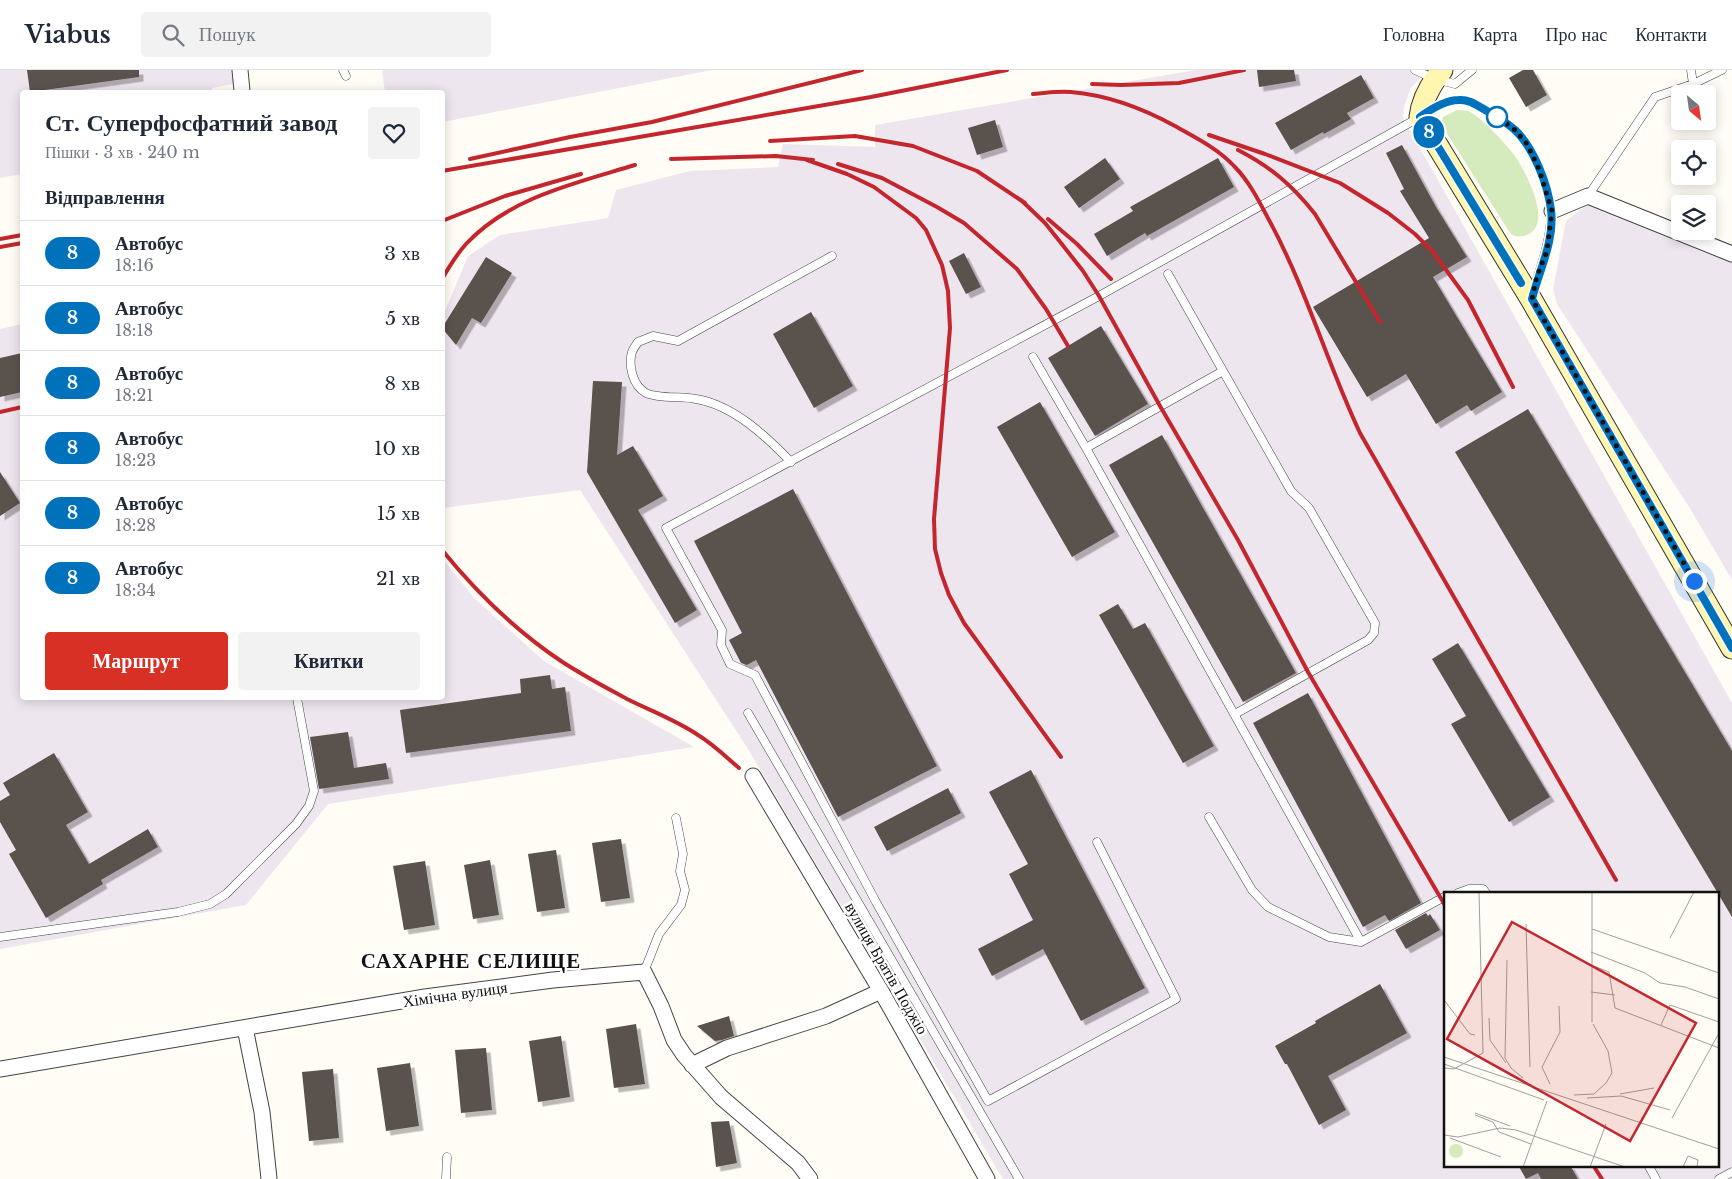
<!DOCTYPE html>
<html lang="uk">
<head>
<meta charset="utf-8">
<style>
	body { margin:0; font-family:"Libre Baskerville",serif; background:#f2f2f3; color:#1f2937; height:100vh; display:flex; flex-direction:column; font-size:19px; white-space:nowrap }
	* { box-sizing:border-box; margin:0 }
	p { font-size:16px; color:#747a83 }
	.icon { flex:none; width:28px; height:28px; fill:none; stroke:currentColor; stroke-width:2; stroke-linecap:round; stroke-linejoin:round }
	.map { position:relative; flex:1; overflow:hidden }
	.sheet { position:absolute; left:20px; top:20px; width:425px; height:610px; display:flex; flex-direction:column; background:#fff; border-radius:5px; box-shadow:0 2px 12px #0003 }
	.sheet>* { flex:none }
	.badge { padding:0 10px; border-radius:16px; font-size:18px; line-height:32px }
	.needle { width:32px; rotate:151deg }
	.tools { position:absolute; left:1671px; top:15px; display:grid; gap:10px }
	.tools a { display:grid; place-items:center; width:45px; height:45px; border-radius:5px; background:#fff; box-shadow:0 2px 12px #0003; font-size:25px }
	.you { position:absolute; width:25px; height:25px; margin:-12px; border:4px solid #fff; border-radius:50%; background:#1a73e8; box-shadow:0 0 0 8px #1a73e833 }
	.map>.badge { position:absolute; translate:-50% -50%; box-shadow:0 0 0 2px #fff }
	h2 { padding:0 25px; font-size:19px; line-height:45px }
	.round { display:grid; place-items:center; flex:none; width:52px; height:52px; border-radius:5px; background:#f2f2f3 }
	.overview { display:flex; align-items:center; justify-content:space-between; height:85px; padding:0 25px }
	h1 { font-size:24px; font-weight:700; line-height:38px }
	.action { display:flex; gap:10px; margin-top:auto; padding:10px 25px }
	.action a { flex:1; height:58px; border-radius:5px; background:#d93025; color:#fff; font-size:20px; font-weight:700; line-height:58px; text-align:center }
	.action a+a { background:#f2f2f3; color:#1f2937 }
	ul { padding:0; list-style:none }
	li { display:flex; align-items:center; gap:15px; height:65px; padding:0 25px; border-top:1px solid #e0e1e3 }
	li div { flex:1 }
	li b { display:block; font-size:19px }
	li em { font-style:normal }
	li .badge { min-width:55px; font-weight:700; text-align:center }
	header { display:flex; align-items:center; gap:30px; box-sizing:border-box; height:70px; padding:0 25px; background:#fff; border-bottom:1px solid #e0e1e3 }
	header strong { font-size:24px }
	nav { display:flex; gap:28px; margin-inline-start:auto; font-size:18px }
	.search { width:350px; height:45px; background:#f2f2f3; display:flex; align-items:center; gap:12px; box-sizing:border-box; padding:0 18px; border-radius:5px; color:#747a83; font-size:19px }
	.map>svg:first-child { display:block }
	.industrial { fill:#eee6ef; fill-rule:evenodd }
	.green { fill:#d5ebbd }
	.building { fill:#5a524d; filter:url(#shadow) }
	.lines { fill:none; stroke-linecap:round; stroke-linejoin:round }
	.service-casing { stroke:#444; stroke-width:9 }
	.minor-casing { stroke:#444; stroke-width:17 }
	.secondary-casing { stroke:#333; stroke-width:23 }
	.service { stroke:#fff; stroke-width:8 }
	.minor { stroke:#fff; stroke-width:15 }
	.secondary { stroke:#fff6b0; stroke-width:21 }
	.rail { stroke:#c4262e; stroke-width:4 }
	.line-casing { stroke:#fff; stroke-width:11 }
	.line { stroke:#0072bc; stroke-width:8 }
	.walk { stroke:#111; stroke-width:5; stroke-dasharray:0 9 }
	.stop-dot { fill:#fff; stroke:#0072bc; stroke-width:2.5 }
	.labels { text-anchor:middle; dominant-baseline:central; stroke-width:5; stroke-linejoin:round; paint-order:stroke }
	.street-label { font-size:16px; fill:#111; stroke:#fff }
	.district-label { font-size:21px; font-weight:bold; letter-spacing:1px; fill:#111; stroke:#fff }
	.inset-road { fill:none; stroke:#a09f9a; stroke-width:1 }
	.view { fill:#c4262e; fill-opacity:0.15; stroke:#c4262e; stroke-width:2.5 }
	.inset-edge { fill:none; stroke:#111; stroke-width:2.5 }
</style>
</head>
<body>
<header>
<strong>Viabus</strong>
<div class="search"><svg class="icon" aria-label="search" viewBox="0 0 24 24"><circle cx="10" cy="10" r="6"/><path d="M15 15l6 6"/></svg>Пошук</div>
<nav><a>Головна</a><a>Карта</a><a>Про нас</a><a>Контакти</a></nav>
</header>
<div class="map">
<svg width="1732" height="1109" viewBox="0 0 1732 1109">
	<defs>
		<filter id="shadow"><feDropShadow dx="4.5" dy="4.5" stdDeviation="0" flood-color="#0004"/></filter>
	</defs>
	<rect width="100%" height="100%" fill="#fffdf5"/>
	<path class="industrial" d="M0 0H236L238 13 212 18V22H22V104L0 108Z
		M382 0H712L443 52 442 22H385Z
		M1196 0H1428L1411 18 1404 37 1403 48 1732 633V1109H1003L748 679 580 420 443 438V246L468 186 500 165 608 148 616 120 690 101 778 97 783 74 875 77V55ZM1446 823H1718V1095H1446Z
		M1591 132 1732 189V510L1691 440 1557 234 1553 219 1566 151Z
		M22 254V628H442L443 489 474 528 544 591 694 677 328 734 246 835 0 879V259Z"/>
	<path class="green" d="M1457 40C1460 40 1465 40 1468 41 1479 45 1508 76 1515 86 1524 100 1534 119 1537 135 1539 142 1539 154 1534 160 1528 167 1516 169 1510 163L1441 54 1443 47Z"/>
	<path class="building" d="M27 0H139V7L30 22Z
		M1257 0H1294L1296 11 1259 17Z
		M1523 0H1533L1547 25 1526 37 1509 8Z
		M1361 5 1374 28 1347 43 1351 49 1324 64 1323 62 1291 80 1275 53Z
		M995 50 1003 77 977 85 968 58Z
		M1402 75 1436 137 1467 187 1433 207 1502 322 1471 341 1467 335 1436 354 1406 304 1367 327 1313 237 1429 168 1400 121 1404 119 1386 83Z
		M1105 88 1120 109 1079 138 1064 117Z
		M1218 88 1234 117 1147 166 1145 163 1107 186 1094 164 1133 141 1130 137Z
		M964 183 981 217 966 224 949 191Z
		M486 187 512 203 481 253 472 248 456 275 442 258Z
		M811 242 853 316 814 338 773 264Z
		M1101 256 1148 334 1095 366 1048 288Z
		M22 283V322L0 327V288Z
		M593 311 622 312 617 385 633 376 663 426 638 440 697 540 675 553 587 402Z
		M1040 332 1115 462 1072 487 997 357Z
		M1528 339 1732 681V847L1455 382Z
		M1162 365 1296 603 1243 632 1109 395Z
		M0 402 20 433 0 446Z
		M793 419 937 696 838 747 756 590 747 595 741 593 729 570 742 563 694 471Z
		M1118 534 1133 559 1145 553 1214 676 1183 693 1099 545Z
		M1458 573 1550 727 1509 752 1451 654 1466 646 1432 589Z
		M550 605 552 619 565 617 571 661 406 683 400 640 521 623 520 609Z
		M1308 623 1421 833 1389 851 1385 845 1363 857 1253 653Z
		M348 662 354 698 386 693 389 709 319 719 310 667Z
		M54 683 88 742 66 755 89 794 148 759 158 777 101 810 103 814 46 848 9 784 16 780 0 752V731L10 725 3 713Z
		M1031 700 1145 918 1081 951 1043 879 992 906 978 879 1033 850 1009 804 1028 794 989 722Z
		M948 718 961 743 887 781 874 757Z
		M621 769 630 828 601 832 592 773Z
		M556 780 565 838 537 842 528 784Z
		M490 790 499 845 473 849 464 795Z
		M425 791 435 855 404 860 393 796Z
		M1426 843 1428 846 1430 844 1440 860 1406 879 1395 860Z
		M1380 914 1407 963 1328 1006 1346 1040 1319 1055 1287 994H1285L1275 976 1316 953 1315 951Z
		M729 946 734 966 722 970 715 971 697 956Z
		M636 954 645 1014 614 1018 606 959Z
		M561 966 570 1027 538 1032 529 971Z
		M486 978 492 1040 461 1043 455 980Z
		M410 993 419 1056 386 1061 377 998Z
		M333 999 339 1068 309 1071 302 1002Z
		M729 1051 737 1093 716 1097 711 1052Z
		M1518 1095H1570L1578 1109H1541L1538 1103 1526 1109Z"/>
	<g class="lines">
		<defs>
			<path id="service" d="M343 0 346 6
				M1415 0 1435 9 1455 14 1472 0
				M1691 0 1693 14
				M1588 126 1655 27 1693 14 1722 0
				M1168 204 1291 421 1309 438 1375 553 1374 563 1368 570 1235 644
				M1033 287 1086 378 1361 872
				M1086 378 1223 301
				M791 392C766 366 733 335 696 329 683 326 658 329 646 323 633 316 628 296 632 282 633 279 636 275 638 272L653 266 678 271 832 186
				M748 643 1019 1109
				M1209 747 1252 820 1268 837 1329 867 1361 872 1446 826
				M1097 772 1176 929 988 1031 876 832 755 605 730 594 721 575 722 560 666 458 1099 226 1420 47C1431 39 1445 30 1458 30 1468 29 1476 34 1483 39 1494 45 1506 52 1515 60 1531 75 1551 121 1551 143 1551 172 1540 198 1532 225
				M1458 823 1469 819H1483L1486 823
				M0 867 178 842 210 834 226 824 296 754 309 736 314 721 297 628
				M644 902 659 864 681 835 685 820 680 801 683 784 676 748
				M1648 1095 1656 1109
				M446 1109 447 1087
				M1719 1109 1732 1102"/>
			<path id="minor" d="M240 0 242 21
				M1552 141 1588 126 1732 184
				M753 706 881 921 987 1109
				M245 958 262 1042 269 1109
				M692 995 727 978 826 946 881 921
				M0 999 425 927 553 910 644 902 661 936 674 970 684 985 721 1027 798 1093 810 1109"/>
			<path id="secondary" d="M1442 0C1431 14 1422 29 1420 47L1531 229 1732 578"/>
		</defs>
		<use href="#service" class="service-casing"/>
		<use href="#minor" class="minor-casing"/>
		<use href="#secondary" class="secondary-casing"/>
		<use href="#service" class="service"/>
		<use href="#minor" class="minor"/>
		<use href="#secondary" class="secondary"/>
		<path class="rail" d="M1092 14 1121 15 1179 13 1244 0
			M1033 24C1045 23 1058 21 1071 22 1106 25 1144 39 1175 56 1196 68 1217 78 1234 96 1249 111 1259 131 1269 150 1306 218 1327 293 1360 363L1616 810
			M1209 65 1265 84 1340 113 1388 143 1415 164 1433 182 1468 230 1513 317
			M770 71 855 66 913 76 977 101 1025 133
			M1238 80C1271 97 1292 115 1315 144L1380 252
			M470 89 570 67 652 52 862 0
			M671 89 776 86 813 90
			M807 90 847 104 874 117 916 148 926 160 942 195 948 221 950 258 934 449 935 479 941 503 949 525 964 553 1061 687
			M838 94 882 108 937 137 964 153 1017 199 1046 239 1068 276
			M442 101 871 27 1007 0
			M1021 130 1045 153 1061 173 1083 201 1099 226 1160 336 1238 470 1308 602 1446 837
			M1048 149 1077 174 1111 209
			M442 151 505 126 581 104
			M0 169 22 165
			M0 177 22 173
			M442 209C449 197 457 184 466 174 510 127 576 113 635 95
			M0 342 22 337
			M442 480C477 523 516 561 561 591 582 605 605 617 627 629 651 641 676 650 698 665 713 674 726 687 739 698
			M1593 1095 1602 1109"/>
	</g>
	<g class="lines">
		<defs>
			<path id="line" d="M1521 213 1420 47C1431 39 1445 30 1459 30 1469 29 1478 36 1487 41 1496 46 1507 53 1515 60 1534 78 1548 115 1551 140 1555 170 1539 201 1532 229L1732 578"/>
		</defs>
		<use href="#line" class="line-casing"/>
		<use href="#line" class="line"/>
		<path class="walk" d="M1497 47 1495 45 1515 60 1527 74 1539 99 1552 141 1547 181 1537 206 1532 229 1694 511"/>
	</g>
	<circle class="stop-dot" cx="1497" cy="47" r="10"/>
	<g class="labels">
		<g class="street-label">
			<text transform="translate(887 898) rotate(60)">вулиця Братів Поджіо</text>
			<text transform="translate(455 924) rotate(-8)">Хімічна вулиця</text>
		</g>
		<g class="district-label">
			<text x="471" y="891">САХАРНЕ СЕЛИЩЕ</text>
		</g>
	</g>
	<g transform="translate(1444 822)">
		<rect width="275" height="275" fill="#fffdf5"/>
		<path d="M5 259a7 7 0 1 1 14 0a7 7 0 1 1-14 0Z" fill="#d5ebbd"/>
		<path class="inset-road" d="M82 32 86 175M148 37 275 81M226 46 250 0M147 60 201 81 216 91 241 95 275 107M63 68 61 166 67 176 79 186M147 73 165 80 171 116 275 156M147 100 171 103M0 108 26 142 31 143M45 126 46 148 62 171M148 130V0M217 133 226 113 275 130M0 165 275 257M0 172 100 208M0 176 10 177 39 161 35 0M106 192 98 175 116 140 115 114M176 202 210 196M130 203 150 202 162 191 168 181 164 159 149 132M143 206 177 204 226 218M31 221 66 234M31 223 49 230 55 240 87 252M228 226 275 141M0 243 14 245 56 236 72 238 181 275M6 246 57 265M79 275 103 209M146 275 162 232M239 275 244 264 254 268 253 275"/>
		<path class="view" d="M68 30 252 131 186 249 3 147Z"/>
		<rect width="275" height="275" class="inset-edge"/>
	</g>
</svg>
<div class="tools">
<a><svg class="needle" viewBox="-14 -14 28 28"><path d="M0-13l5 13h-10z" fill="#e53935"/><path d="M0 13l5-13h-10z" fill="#747a83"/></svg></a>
<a><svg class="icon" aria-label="locate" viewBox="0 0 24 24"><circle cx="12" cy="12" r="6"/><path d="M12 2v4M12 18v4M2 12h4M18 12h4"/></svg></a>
<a><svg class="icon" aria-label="layers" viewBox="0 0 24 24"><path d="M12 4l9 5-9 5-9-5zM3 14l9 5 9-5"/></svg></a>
</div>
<div class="you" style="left:1694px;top:511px"></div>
<b class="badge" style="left:1429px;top:62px;background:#0072bc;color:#fff">8</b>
<section class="sheet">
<div class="overview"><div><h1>Ст. Суперфосфатний завод</h1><p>Пішки · 3 хв · 240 m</p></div><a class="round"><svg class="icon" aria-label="heart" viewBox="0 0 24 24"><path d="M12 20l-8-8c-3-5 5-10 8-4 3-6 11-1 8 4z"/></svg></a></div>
<h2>Відправлення</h2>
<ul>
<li><span class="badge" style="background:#0072bc;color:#fff">8</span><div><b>Автобус</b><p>18:16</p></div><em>3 хв</em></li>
<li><span class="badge" style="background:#0072bc;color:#fff">8</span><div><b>Автобус</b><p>18:18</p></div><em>5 хв</em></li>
<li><span class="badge" style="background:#0072bc;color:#fff">8</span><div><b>Автобус</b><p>18:21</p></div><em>8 хв</em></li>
<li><span class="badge" style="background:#0072bc;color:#fff">8</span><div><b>Автобус</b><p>18:23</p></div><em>10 хв</em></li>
<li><span class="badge" style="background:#0072bc;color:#fff">8</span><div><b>Автобус</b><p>18:28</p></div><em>15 хв</em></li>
<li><span class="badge" style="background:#0072bc;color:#fff">8</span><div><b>Автобус</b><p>18:34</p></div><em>21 хв</em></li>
</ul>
<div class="action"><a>Маршрут</a><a>Квитки</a></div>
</section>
</div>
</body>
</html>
